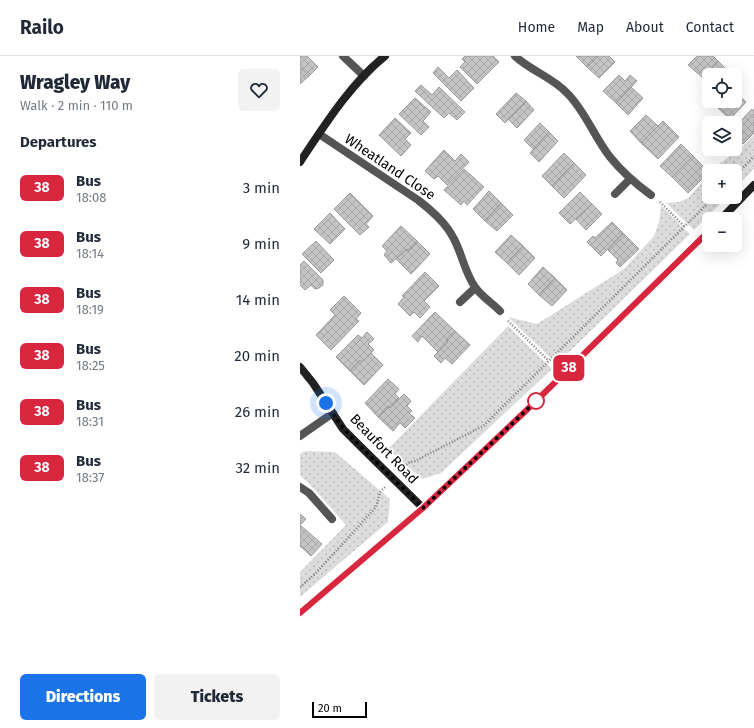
<!DOCTYPE html>
<html lang="en">
<head>
<meta charset="utf-8">
<style>
	body { margin:0; font-family:"Fira Sans",sans-serif; background:#f2f2f3; color:#1f2937; height:100vh; display:flex; flex-direction:column; font-size:15px; white-space:nowrap }
	* { box-sizing:border-box; margin:0 }
	p { font-size:13px; color:#747a83 }
	.icon { flex:none; width:22px; height:22px; fill:none; stroke:currentColor; stroke-width:2; stroke-linecap:round; stroke-linejoin:round }
	.map { position:relative; flex:1; overflow:hidden }
	.sheet { display:flex; flex-direction:column; background:#fff; width:300px }
	.sheet>* { flex:none }
	.badge { padding:0 8px; border-radius:6px; font-size:14px; line-height:26px }
	.buttons { position:absolute; left:402px; top:12px; display:grid; gap:8px }
	.buttons a { display:grid; place-items:center; width:40px; height:40px; border-radius:6px; background:#fff; box-shadow:0 4px 16px #0002; font-size:20px }
	.scale { position:absolute; left:12px; bottom:10px; width:55px; box-sizing:border-box; padding-left:4px; border:2px solid #000; border-top:0; font-size:11px; line-height:14px; white-space:nowrap; color:#000; -webkit-text-stroke:3px #fff; paint-order:stroke }
	.you { position:absolute; width:20px; height:20px; margin:-10px; border:3px solid #fff; border-radius:50%; background:#1a73e8; box-shadow:0 0 0 6px #1a73e833 }
	.map>.badge { position:absolute; translate:-50% -50%; box-shadow:0 0 0 2px #fff }
	h2 { padding:0 20px; font-size:15px; line-height:36px }
	.round { display:grid; place-items:center; flex:none; width:42px; height:42px; border-radius:6px; background:#f2f2f3 }
	.headline { display:flex; align-items:center; justify-content:space-between; height:68px; padding:0 20px }
	h1 { font-size:19px; font-weight:800; line-height:30px }
	.button { display:flex; gap:8px; margin-top:auto; padding:8px 20px }
	.button a { flex:1; height:46px; border-radius:6px; background:#1a73e8; color:#fff; font-size:16px; font-weight:800; line-height:46px; text-align:center }
	.button a+a { background:#f2f2f3; color:#1f2937 }
	ul { padding:0; list-style:none }
	li { display:flex; align-items:center; gap:12px; height:56px; padding:0 20px }
	li div { flex:1 }
	li b { display:block; font-size:15px }
	li em { font-style:normal }
	li .badge { min-width:44px; font-weight:700; text-align:center }
	header { display:flex; align-items:center; gap:24px; box-sizing:border-box; height:56px; padding:0 20px; background:#fff; border-bottom:1px solid #e0e1e3 }
	header strong { font-size:19px }
	nav { display:flex; gap:22px; margin-inline-start:auto; font-size:14px }
	main { display:flex; flex:1; min-height:0 }
	.map>svg:first-child { display:block }
	.grass { fill:url(#grass-dots) }
	.building { fill:url(#building-cross-hatch); stroke:#999 }
	.lines { fill:none; stroke-linecap:round; stroke-linejoin:round }
	.path { stroke:#777; stroke-width:2.5; stroke-dasharray:1 2; stroke-linecap:butt }
	.lane { stroke:#555; stroke-width:8 }
	.street { stroke:#555; stroke-width:8 }
	.secondary { stroke:#222; stroke-width:8 }
	.line-casing { stroke:#fff; stroke-width:9 }
	.line { stroke:#d7263d; stroke-width:6 }
	.walk { stroke:#000; stroke-width:4; stroke-dasharray:0 7.2 }
	.stop-dot { fill:#fff; stroke:#d7263d; stroke-width:2 }
	.labels { text-anchor:middle; dominant-baseline:central; stroke-width:3.5; stroke-linejoin:round; paint-order:stroke }
	.street-label { font-size:14px; fill:#000; stroke:#fff }
</style>
</head>
<body>
<header>
<strong>Railo</strong>
<nav><a>Home</a><a>Map</a><a>About</a><a>Contact</a></nav>
</header>
<main>
<section class="sheet">
<div class="headline"><div><h1>Wragley Way</h1><p>Walk · 2 min · 110 m</p></div><a class="round"><svg class="icon" aria-label="heart" viewBox="0 0 24 24"><path d="M12 20l-8-8c-3-5 5-10 8-4 3-6 11-1 8 4z"/></svg></a></div>
<h2>Departures</h2>
<ul>
<li><span class="badge" style="background:#d7263d;color:#fff">38</span><div><b>Bus</b><p>18:08</p></div><em>3 min</em></li>
<li><span class="badge" style="background:#d7263d;color:#fff">38</span><div><b>Bus</b><p>18:14</p></div><em>9 min</em></li>
<li><span class="badge" style="background:#d7263d;color:#fff">38</span><div><b>Bus</b><p>18:19</p></div><em>14 min</em></li>
<li><span class="badge" style="background:#d7263d;color:#fff">38</span><div><b>Bus</b><p>18:25</p></div><em>20 min</em></li>
<li><span class="badge" style="background:#d7263d;color:#fff">38</span><div><b>Bus</b><p>18:31</p></div><em>26 min</em></li>
<li><span class="badge" style="background:#d7263d;color:#fff">38</span><div><b>Bus</b><p>18:37</p></div><em>32 min</em></li>
</ul>
<div class="button"><a>Directions</a><a>Tickets</a></div>
</section>
<div class="map">
<svg width="454" height="672" viewBox="0 0 454 672">
	<defs>
		<pattern id="grass-dots" width="8" height="8" patternUnits="userSpaceOnUse"><rect width="8" height="8" fill="#dcdcdc"/><path d="M2 2h.1M6 6h.1" fill="none" stroke="#bbb" stroke-width="1.8" stroke-linecap="round"/></pattern>
		<pattern id="building-cross-hatch" width="8" height="8" patternUnits="userSpaceOnUse"><rect width="8" height="8" fill="#c4c4c4"/><path d="M0 0l8 8M0 8l8-8" fill="none" stroke="#a7a7a7"/></pattern>
	</defs>
	<rect width="100%" height="100%" fill="#fff"/>
	<path class="grass" d="M454 79V113L435 132V115H412L420 107 440 93Z
		M409 119V141H427L394 174 366 147 379 146 388 142Z
		M361 150 390 178 257 308 208 261 237 268 324 213 354 180 359 166Z
		M208 270 252 313 141 417 122 423 88 393Z
		M5 395 35 396 90 443 88 466 0 541V516L46 469 17 436 0 419V398Z"/>
	<path class="building" d="M0 0H7L18 11 9 20 0 11Z
		M165 0H193L199 6 177 28 160 11 165 6 162 3Z
		M276 0H298L287 11Z
		M298 0H309L315 6 299 22 287 11Z
		M397 0H413L418 5 402 21 388 9Z
		M418 5 428 15 424 19H409V29L402 21Z
		M0 11 9 20 0 28Z
		M138 11 149 22 157 14 174 32 161 45 133 17Z
		M319 19 325 25 330 19 337 25 316 47 303 35Z
		M121 29 132 39 139 31 165 56 157 64 149 57 144 62 115 35Z
		M331 31 343 42 328 59 316 47Z
		M435 36 446 46 430 63 417 51 422 45H435Z
		M216 37 226 45 205 67 196 58Z
		M115 42 131 56 123 65 129 71 121 79 99 58Z
		M226 45 234 54 217 72 208 63Z
		M452 53 454 55V77L443 88 437 82 443 77 436 70Z
		M346 59 358 70 341 87 330 75Z
		M95 62 111 77 105 83 111 89 101 100 79 79Z
		M363 65 379 81 358 103 341 87Z
		M240 67 249 76 233 93 224 84Z
		M249 76 258 85 239 106 230 97Z
		M381 88 393 100 372 121 360 110Z
		M144 94 155 105 161 98 169 106 147 129 138 120 134 123 125 115Z
		M264 97 274 107 252 130 242 120Z
		M393 100 409 116 388 137 372 121Z
		M274 107 286 119 264 142 252 130Z
		M164 113 184 131 167 149 164 145 161 149 144 134Z
		M189 135 201 147 185 165 173 153Z
		M280 136 292 148 270 168 259 157Z
		M50 137 73 160 66 168 69 171 60 179 34 153Z
		M201 147 213 159 197 175 185 165Z
		M292 148 302 158 286 174 276 163Z
		M30 157 45 173 30 188 14 173Z
		M312 166 323 177 301 200 287 186 293 180 295 182Z
		M101 170 117 185 108 195 107 193 91 207 84 199 87 195 82 190Z
		M323 177 339 193 320 211 316 207 318 204 308 194Z
		M211 179 223 190 207 207 195 196Z
		M16 185 34 204 21 217 2 198Z
		M117 185 130 198 111 218 96 203 107 193 108 195Z
		M223 190 235 202 219 219 207 207Z
		M4 205 23 224V229L19 232 15 233 11 229 5 234 0 229V209Z
		M243 211 255 222 239 239 228 228Z
		M125 216 139 230 124 245 130 251 120 262 114 256 110 260 98 248 104 241 102 240Z
		M255 222 267 234 252 250 239 239Z
		M44 240 61 257 56 263 59 265 31 294 16 279 35 259 30 254Z
		M135 256 155 275 146 284 148 286 138 296 122 280 118 286 112 280Z
		M155 275 170 289 152 308 145 302 141 307 134 300 148 286 146 284Z
		M67 276 74 283 68 288 74 294 62 306 60 304 50 315 36 301 58 279 62 282Z
		M71 297 83 309 64 329 50 315 60 304 62 306Z
		M88 323 99 333 95 338 99 342 90 352 88 350 78 361 65 347Z
		M104 338 111 345 107 350 112 355 109 357 115 362 105 372 100 367 93 375 78 361 88 350 90 352Z
		M0 458 6 463 0 469Z
		M0 469 22 488 11 500 0 490Z"/>
	<g class="lines">
		<path class="path" d="M435 120 454 100
			M360 146 385 171
			M208 265 249 305
			M102 413 108 407 115 405 183 370 414 141
			M0 531 15 518 76 451 80 436 85 431"/>
		<path class="lane" d="M0 431 9 437 32 463"/>
		<path class="street" d="M43 0 64 20
			M215 0C231 15 252 21 267 37 286 56 294 81 310 101 322 116 336 128 351 139
			M19 78 118 144C132 155 146 167 154 183 162 198 165 217 175 231 181 240 192 247 200 255
			M315 138 330 123
			M160 246 175 232
			M0 380 33 357"/>
		<path class="secondary" d="M0 106C24 70 51 27 85 0
			M421 163 454 129
			M0 311 13 327 43 373 59 389 123 452
			M0 557 123 452 232 349 409 175"/>
	</g>
	<g class="lines">
		<defs>
			<path id="line" d="M0 557 123 452 232 349 409 175"/>
		</defs>
		<use href="#line" class="line-casing"/>
		<use href="#line" class="line"/>
		<path class="walk" d="M26 347 43 372 59 389 123 452 236 345"/>
	</g>
	<circle class="stop-dot" cx="236" cy="345" r="8"/>
	<g class="labels">
		<g class="street-label">
			<text transform="translate(90 111) rotate(34)">Wheatland Close</text>
			<text transform="translate(84 393) rotate(46)">Beaufort Road</text>
		</g>
	</g>
</svg>
<div class="buttons">
<a><svg class="icon" aria-label="locate" viewBox="0 0 24 24"><circle cx="12" cy="12" r="6"/><path d="M12 2v4M12 18v4M2 12h4M18 12h4"/></svg></a>
<a><svg class="icon" aria-label="layers" viewBox="0 0 24 24"><path d="M12 4l9 5-9 5-9-5zM3 14l9 5 9-5"/></svg></a>
<a>+</a>
<a>−</a>
</div>
<div class="scale">20 m</div>
<div class="you" style="left:26px;top:347px"></div>
<b class="badge" style="left:269px;top:312px;background:#d7263d;color:#fff">38</b>
</div>
</main>
</body>
</html>
